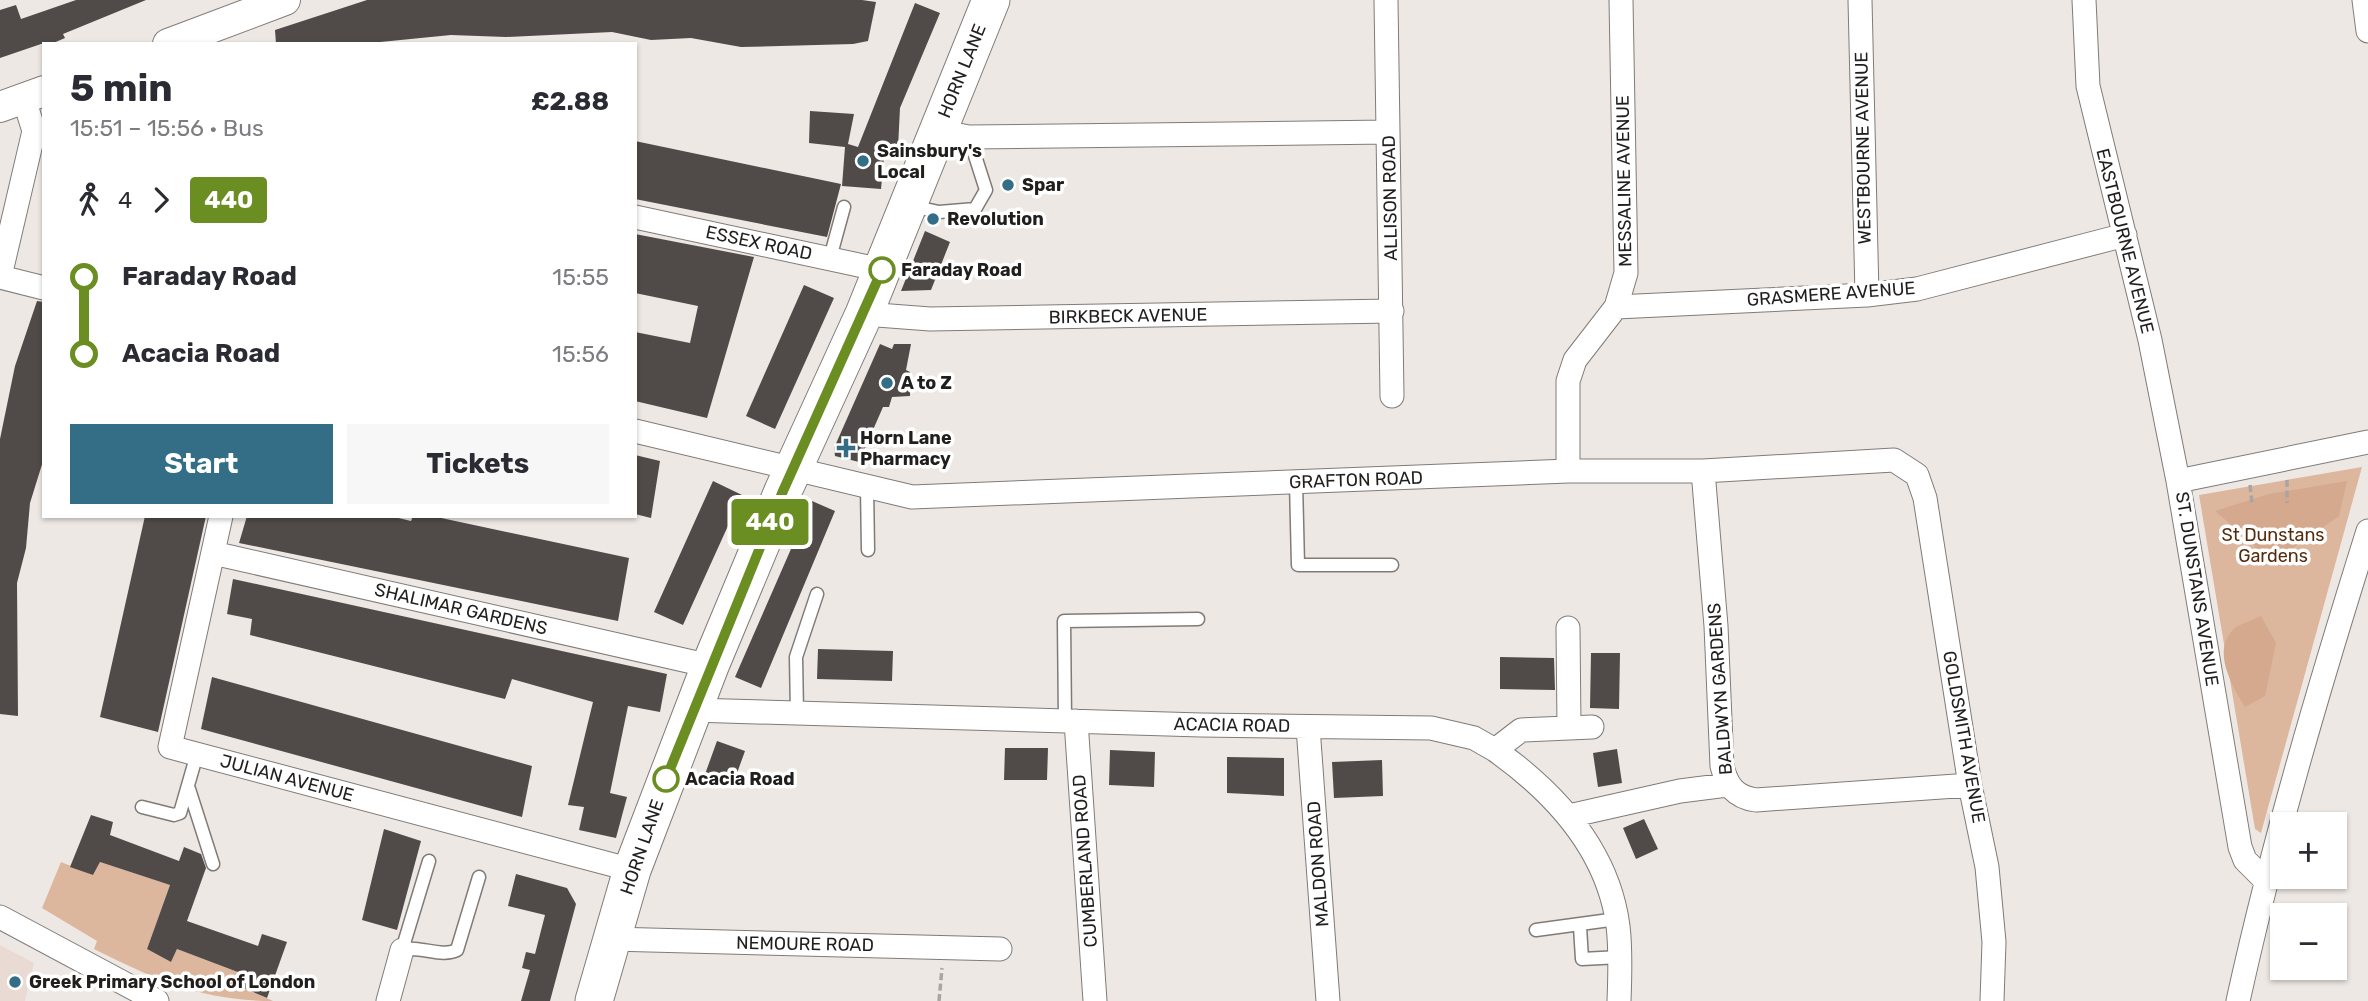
<!DOCTYPE html>
<html lang="en">
<head>
<meta charset="utf-8">
<style>
	body { margin:0; font-family:Rubik,sans-serif; background:#f7f7f7; color:#2b2b33; height:100vh; display:flex; flex-direction:column; font-size:26px; white-space:nowrap }
	* { box-sizing:border-box; margin:0 }
	p { font-size:23px; color:#7c7c81 }
	.icon { flex:none; width:38px; height:38px; fill:none; stroke:currentColor; stroke-width:2; stroke-linecap:round; stroke-linejoin:round }
	.map { position:relative; flex:1; overflow:hidden }
	.sheet { position:absolute; left:42px; top:42px; width:595px; height:476px; display:flex; flex-direction:column; background:#fff; border-radius:0px; box-shadow:0 2px 5px #0004 }
	.sheet>* { flex:none }
	.badge { padding:0 14px; border-radius:5px; font-size:24px; line-height:46px }
	.tools { position:absolute; left:2270px; top:812px; display:grid; gap:14px }
	.tools a { display:grid; place-items:center; width:77px; height:77px; border-radius:0px; background:#fff; box-shadow:0 2px 5px #0004; font-size:35px }
	.map>.badge { position:absolute; translate:-50% -50%; box-shadow:0 0 0 4px #fff }
	.legs { display:flex; align-items:center; gap:10px; height:77px; padding:0 28px; font-size:23px }
	.legs p { margin-inline-start:auto }
	.overview { display:flex; align-items:center; justify-content:space-between; height:119px; padding:0 28px }
	h1 { font-size:38px; font-weight:700; line-height:52px }
	.button { display:flex; gap:14px; margin-top:auto; padding:14px 28px }
	.button a { flex:1; height:80px; border-radius:0px; background:#336e86; color:#fff; font-size:28px; font-weight:700; line-height:80px; text-align:center }
	.button a+a { background:#f7f7f7; color:#2b2b33 }
	ul { padding:0 28px; list-style:none }
	li { display:flex; align-items:center; gap:24px; height:77px; font-size:26px }
	li i { display:grid; place-items:center; width:10px; height:100%; margin:0 9px; background:currentColor }
	li i::after { content:''; width:18px; height:18px; margin:-9px; border:5px solid; border-radius:50%; background:#fff }
	li p { margin-inline-start:auto }
	li:first-child i { background:linear-gradient(#0000 50%,currentColor 0) }
	li:last-child i { background:linear-gradient(currentColor 50%,#0000 0) }
	.map>svg:first-child { display:block }
	.built { fill:#e9dbd3 }
	.green { fill:#ddb69e }
	.forest { fill:#d4a98e }
	.building { fill:#504b48 }
	.lines { fill:none; stroke-linecap:round; stroke-linejoin:round }
	.service-casing { stroke:#817b78; stroke-width:15 }
	.minor-casing { stroke:#817b78; stroke-width:25 }
	.tertiary-casing { stroke:#817b78; stroke-width:32 }
	.primary-casing { stroke:#817b78; stroke-width:39 }
	.path { stroke:#aaa5a2; stroke-width:3.5; stroke-dasharray:7 3.5; stroke-linecap:butt }
	.service { stroke:#fff; stroke-width:12 }
	.minor { stroke:#fff; stroke-width:23 }
	.tertiary { stroke:#fff; stroke-width:30 }
	.primary { stroke:#fff; stroke-width:37 }
	.line-1-casing { stroke:#fff; stroke-width:16 }
	.line-1 { stroke:#6b8e23; stroke-width:10 }
	.poi-dot { fill:#336e86; stroke:#fff; stroke-width:2.5 }
	.stop-1-dot { fill:#fff; stroke:#6b8e23; stroke-width:3.5 }
	.labels { text-anchor:middle; dominant-baseline:central; stroke-width:7; stroke-linejoin:round; paint-order:stroke }
	.street-label { font-size:18px; fill:#211f1e; stroke:#fff }
	.poi-label { font-size:18px; font-weight:bold; fill:#211f1e; stroke:#fff; text-anchor:start }
	.stop-label { font-size:18px; font-weight:bold; fill:#211f1e; stroke:#fff; text-anchor:start }
	.park-label { font-size:18px; fill:#562c0d; stroke:#fff }
</style>
</head>
<body>
<div class="map">
<svg width="2368" height="1001" viewBox="0 0 2368 1001">
	<rect width="100%" height="100%" fill="#eee8e4"/>
	<path class="built" d="M0 945 34 963 25 1001H0Z"/>
	<path class="green" d="M2362 467 2261 833 2255 829 2199 495Z
		M61 862 93 875 100 862 170 885 147 949 171 962 177 949 243 974 239 986 273 1001C203 1001 156 980 94 949L97 941 42 908Z"/>
	<path class="forest" d="M2347 481 2339 516 2274 561H2259L2254 544 2215 511 2269 494Z
		M2261 616 2276 643 2265 696 2245 707C2233 687 2212 653 2232 631 2238 624 2253 620 2261 616Z"/>
	<path class="building" d="M76 0H146L63 34 65 38 51 44H41L0 58V10L16 5 21 19Z
		M367 0H862L876 2 868 41 853 44 741 47 691 38 651 40 612 32 506 37 451 35 360 44H276L275 30Z
		M915 3 940 13 900 108 898 148 885 147 881 189 842 186 845 147 809 143 810 111 854 114 848 144 858 147Z
		M635 141 841 184 827 237 635 199Z
		M925 231 950 242 931 290 901 291Z
		M635 234 754 257 707 418 635 401V332L690 343 698 306 635 293Z
		M804 285 834 298 775 429 746 416Z
		M37 301 44 302V458L30 503 26 548 17 583 18 716 0 714V439L15 366Z
		M880 344 892 349 894 344H911L906 370 910 372V396L892 397 889 407H883L859 462 835 456 834 448Z
		M635 455 660 461 651 518 635 514Z
		M713 481 742 495 683 625 654 612Z
		M812 501 835 511 761 688 735 677Z
		M145 516H206L158 732 100 717Z
		M247 516H390L411 521 413 516H432L629 558 618 621 239 543Z
		M233 579 667 674 660 712 628 706 610 793 627 797 616 838 579 830 584 807 568 805 593 702 512 679 505 699 250 635 252 619 227 614Z
		M818 649 893 651 892 681 817 679Z
		M1591 653H1620L1619 709 1590 708Z
		M1500 657 1554 658 1555 690 1500 689Z
		M212 677 532 766 522 817 201 729Z
		M717 741 745 751 732 787 704 777Z
		M1005 748H1048L1047 780H1004Z
		M1617 749 1622 783 1598 787 1593 753Z
		M1110 750 1155 752 1154 787 1109 785Z
		M1227 757 1284 758V796L1227 793Z
		M1382 760 1383 796 1334 798 1332 762Z
		M91 815 113 822 110 835 179 861 184 847 201 854 206 868 187 921 258 946 262 934 287 942 267 998 239 986 243 974 177 949 171 962 147 949 170 885 100 862 93 875 70 867Z
		M1644 819 1658 849 1636 859 1623 828Z
		M384 829 421 841 397 930 362 920Z
		M516 874 567 888 576 904 550 1001H521L530 970 522 968 526 952 535 954 545 915 508 906Z"/>
	<g class="lines">
		<defs>
			<path id="service" d="M911 206 939 212 975 209 986 190 969 137
				M830 258 844 207
				M1296 482 1298 565H1392
				M867 486 868 550
				M797 714 796 657 817 594
				M1065 721 1064 621 1198 619
				M189 789 213 864
				M142 807 174 815 180 813 197 754
				M429 861 402 950C420 945 441 958 457 950L479 877
				M1580 927 1582 959 1620 957
				M1536 930 1617 919"/>
			<path id="minor" d="M1386 0 1392 396
				M1860 0 1867 295
				M2084 0 2088 86 2150 340 2178 481
				M2364 0 2368 31
				M937 131 969 137 1388 132
				M635 217 882 270
				M0 276 34 131 24 99
				M0 277 44 288
				M1616 307 1867 295 1917 289 2125 235
				M864 314 930 319 1392 311
				M635 431 912 497 1568 471H1703L1894 460 1917 475 1925 498 1970 785 1987 867 1994 942 1992 1001
				M1568 471V381L1575 360 1616 307 1626 273 1621 0
				M1703 471 1716 626 1722 766C1727 786 1735 797 1756 800L1970 785
				M221 516 170 747 632 870
				M213 553 710 666
				M1568 628 1569 727
				M692 710 1201 725 1431 728 1474 738 1495 750 1521 730 1592 727
				M1076 721 1095 1001
				M1308 727 1328 1001
				M1495 750C1554 792 1608 850 1618 926 1621 950 1620 976 1619 1001
				M1569 816 1680 791 1727 785
				M2264 879 2245 860 2240 847 2178 481 2368 442
				M0 917 157 1001
				M611 939 1000 949
				M388 1001 402 950
				M2238 1001C2273 842 2319 687 2368 531"/>
			<path id="tertiary" d="M168 44 285 0
				M0 107 44 91"/>
			<path id="primary" d="M594 1001 632 870 710 666 783 491 864 314 991 0"/>
		</defs>
		<use href="#service" class="service-casing"/>
		<use href="#minor" class="minor-casing"/>
		<use href="#tertiary" class="tertiary-casing"/>
		<use href="#primary" class="primary-casing"/>
		<path class="path" d="M2287 480V503
			M2250 485 2252 504
			M939 1001 942 968"/>
		<use href="#service" class="service"/>
		<use href="#minor" class="minor"/>
		<use href="#tertiary" class="tertiary"/>
		<use href="#primary" class="primary"/>
	</g>
	<g class="lines">
		<defs>
			<path id="line-1" d="M666 779 783 491 882 270"/>
		</defs>
		<use href="#line-1" class="line-1-casing"/>
		<use href="#line-1" class="line-1"/>
	</g>
	<g class="poi-dot">
		<circle cx="863" cy="161" r="7"/>
		<circle cx="1008" cy="185" r="7"/>
		<circle cx="933" cy="219" r="7"/>
		<circle cx="887" cy="383" r="7"/>
		<path d="M842.5 437.5h7v7h7v7h-7v7h-7v-7h-7v-7h7z"/>
		<circle cx="15" cy="982" r="7"/>
	</g>
	<g class="stop-1-dot">
		<circle cx="882" cy="270" r="12"/>
		<circle cx="666" cy="779" r="12"/>
	</g>
	<g class="labels">
		<g class="street-label">
			<text transform="translate(962 71) rotate(-68)">HORN LANE</text>
			<text transform="translate(1863 148) rotate(-91)">WESTBOURNE AVENUE</text>
			<text transform="translate(1624 181) rotate(-91)">MESSALINE AVENUE</text>
			<text transform="translate(1390 198) rotate(-91)">ALLISON ROAD</text>
			<text transform="translate(2125 241) rotate(76)">EASTBOURNE AVENUE</text>
			<text transform="translate(759 243) rotate(12)">ESSEX ROAD</text>
			<text transform="translate(1831 294) rotate(-4)">GRASMERE AVENUE</text>
			<text transform="translate(1128 316) rotate(-1)">BIRKBECK AVENUE</text>
			<text transform="translate(1356 480) rotate(-2)">GRAFTON ROAD</text>
			<text transform="translate(2197 589) rotate(81)">ST. DUNSTANS AVENUE</text>
			<text transform="translate(461 609) rotate(13)">SHALIMAR GARDENS</text>
			<text transform="translate(1720 689) rotate(-94)">BALDWYN GARDENS</text>
			<text transform="translate(1232 725) rotate(1)">ACACIA ROAD</text>
			<text transform="translate(1964 737) rotate(80)">GOLDSMITH AVENUE</text>
			<text transform="translate(287 778) rotate(15)">JULIAN AVENUE</text>
			<text transform="translate(642 847) rotate(-71)">HORN LANE</text>
			<text transform="translate(1085 861) rotate(-94)">CUMBERLAND ROAD</text>
			<text transform="translate(1318 864) rotate(-94)">MALDON ROAD</text>
			<text transform="translate(805 944) rotate(1)">NEMOURE ROAD</text>
		</g>
		<g class="poi-label">
			<text x="877" y="151">Sainsbury's<tspan x="877" dy="21">Local</tspan></text>
			<text x="1022" y="185">Spar</text>
			<text x="947" y="219">Revolution</text>
			<text x="901" y="383">A to Z</text>
			<text x="860" y="438">Horn Lane<tspan x="860" dy="21">Pharmacy</tspan></text>
			<text x="29" y="982">Greek Primary School of London</text>
		</g>
		<g class="stop-label">
			<text x="901" y="270">Faraday Road</text>
			<text x="685" y="779">Acacia Road</text>
		</g>
		<g class="park-label">
			<text x="2273" y="535">St Dunstans<tspan x="2273" dy="21">Gardens</tspan></text>
		</g>
	</g>
</svg>
<div class="tools">
<a>+</a>
<a>−</a>
</div>
<b class="badge" style="left:770px;top:522px;background:#6b8e23;color:#fff">440</b>
<section class="sheet">
<div class="overview"><div><h1>5 min</h1><p>15:51 – 15:56 · Bus</p></div><b>£2.88</b></div>
<div class="legs"><svg class="icon" aria-label="walk" viewBox="0 0 24 24"><circle cx="13" cy="4" r="2"/><path d="M13 8l-2 6 4 7M11 14l-3 7M7 12l3-4h3l4 4"/></svg>4<svg class="icon" aria-label="forward" viewBox="0 0 24 24"><path d="M9 5l7 7-7 7"/></svg><b class="badge" style="background:#6b8e23;color:#fff">440</b></div>
<ul>
<li><i style="color:#6b8e23"></i><b>Faraday Road</b><p>15:55</p></li>
<li><i style="color:#6b8e23"></i><b>Acacia Road</b><p>15:56</p></li>
</ul>
<div class="button"><a>Start</a><a>Tickets</a></div>
</section>
</div>
</body>
</html>
